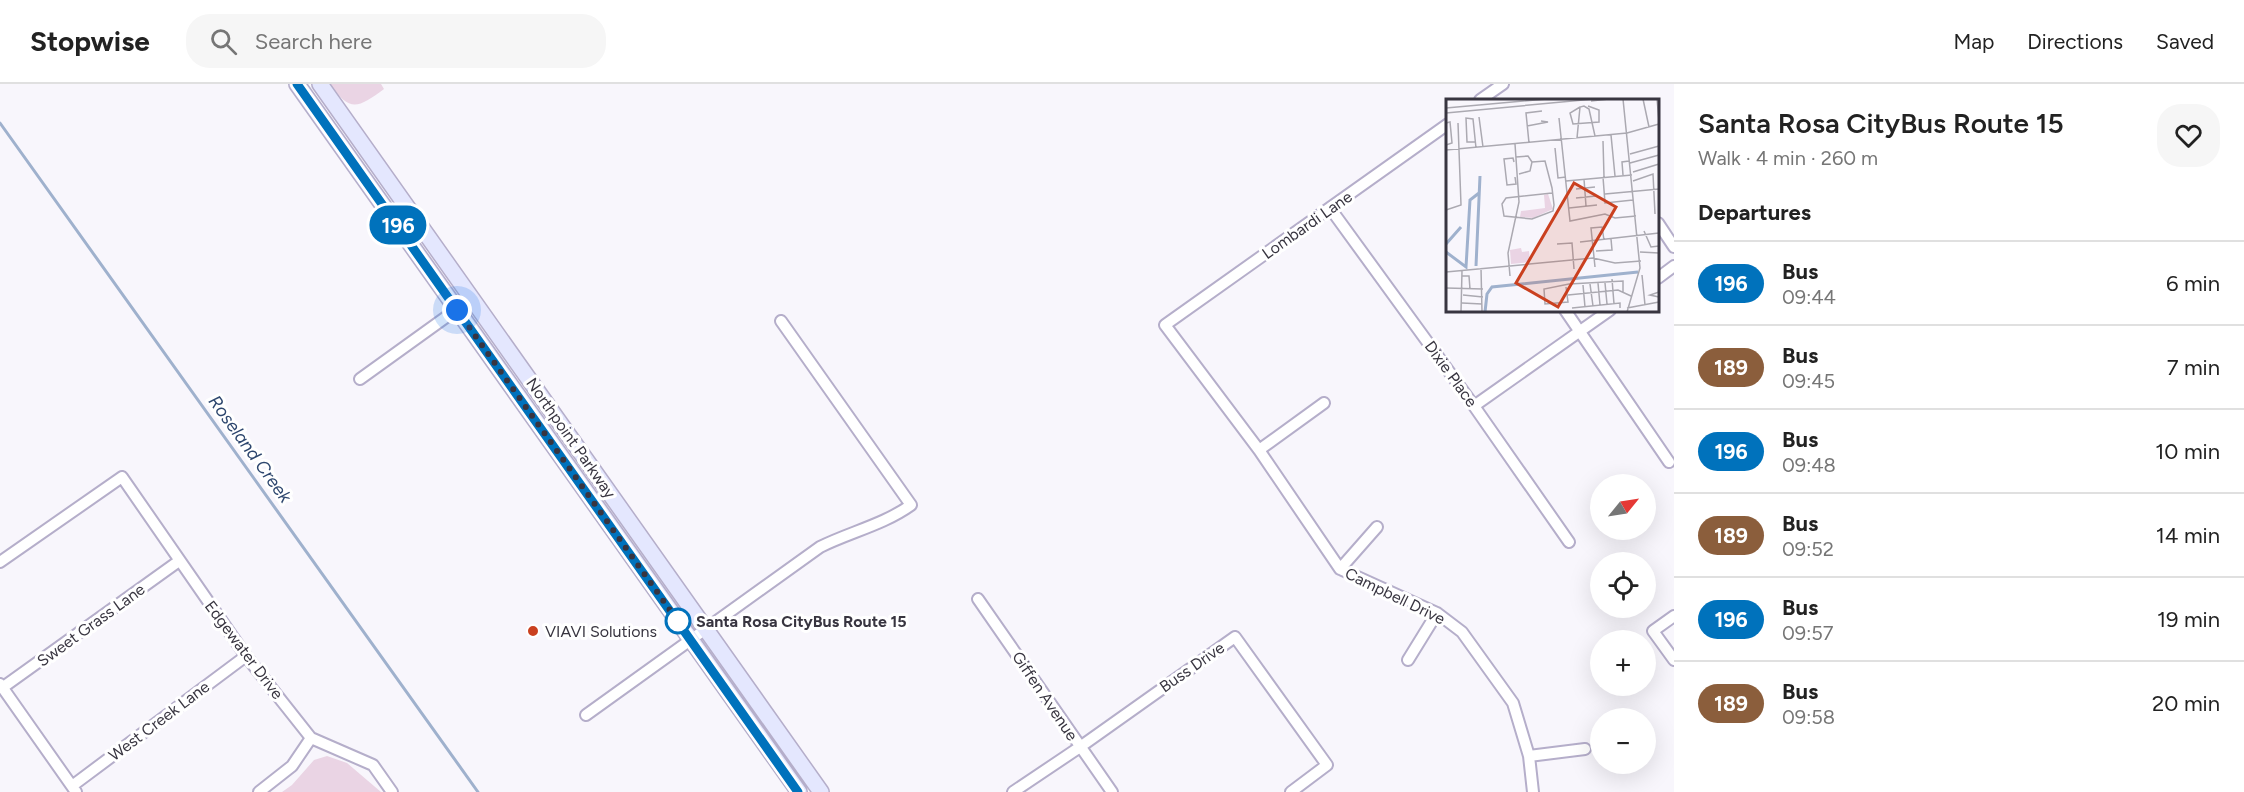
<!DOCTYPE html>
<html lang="en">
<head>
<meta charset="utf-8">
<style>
	body { margin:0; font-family:Figtree,sans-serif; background:#f6f6f6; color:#222; height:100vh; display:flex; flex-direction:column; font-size:22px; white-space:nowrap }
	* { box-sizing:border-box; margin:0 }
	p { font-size:20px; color:#767676 }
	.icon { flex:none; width:33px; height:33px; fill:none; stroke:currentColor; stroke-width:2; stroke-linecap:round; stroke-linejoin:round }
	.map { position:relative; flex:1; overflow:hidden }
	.details { display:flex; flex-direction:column; background:#fff; width:570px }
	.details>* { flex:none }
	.badge { padding:0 12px; border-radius:20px; font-size:21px; line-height:39px }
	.needle { width:39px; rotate:60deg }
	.tools { position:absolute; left:1590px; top:390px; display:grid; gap:12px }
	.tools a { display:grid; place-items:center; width:66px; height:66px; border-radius:50%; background:#fff; box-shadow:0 6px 24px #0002; font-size:30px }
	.you { position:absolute; width:30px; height:30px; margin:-15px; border:4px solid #fff; border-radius:50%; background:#1a73e8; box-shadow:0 0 0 9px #1a73e833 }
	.map>.badge { position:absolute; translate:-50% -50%; box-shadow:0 0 0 3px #fff }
	h2 { padding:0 24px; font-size:22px; line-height:54px }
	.round { display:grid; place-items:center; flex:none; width:63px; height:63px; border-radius:24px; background:#f6f6f6 }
	.headline { display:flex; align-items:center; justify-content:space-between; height:102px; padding:0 24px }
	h1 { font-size:28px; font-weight:600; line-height:45px }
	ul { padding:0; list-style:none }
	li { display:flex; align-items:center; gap:18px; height:84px; padding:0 24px; border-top:2px solid #e0e0e0 }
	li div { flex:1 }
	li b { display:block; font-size:22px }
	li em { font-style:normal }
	li .badge { min-width:66px; font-weight:700; text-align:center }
	header { display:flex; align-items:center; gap:36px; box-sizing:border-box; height:84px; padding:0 30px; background:#fff; border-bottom:2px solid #e0e0e0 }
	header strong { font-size:28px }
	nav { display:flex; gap:33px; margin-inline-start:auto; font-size:21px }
	.search { width:420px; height:54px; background:#f6f6f6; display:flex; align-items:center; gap:15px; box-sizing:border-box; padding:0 21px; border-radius:24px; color:#767676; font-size:22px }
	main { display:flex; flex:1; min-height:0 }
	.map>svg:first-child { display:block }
	.green { fill:#ead4e4 }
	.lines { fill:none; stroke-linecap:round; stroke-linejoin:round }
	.stream { stroke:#9fb1cd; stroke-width:3 }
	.street-casing { stroke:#b5aeca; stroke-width:14 }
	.secondary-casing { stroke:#b5aeca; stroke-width:18 }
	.street { stroke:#fff; stroke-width:10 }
	.secondary { stroke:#e4e7fe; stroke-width:15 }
	.line-casing { stroke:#fff; stroke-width:14 }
	.line { stroke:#0072bc; stroke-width:9 }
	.walk { stroke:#383540; stroke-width:6; stroke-dasharray:0 10.8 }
	.stop-dot { fill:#fff; stroke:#0072bc; stroke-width:3 }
	.poi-dot { fill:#ca401f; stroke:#fff; stroke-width:2 }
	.labels { text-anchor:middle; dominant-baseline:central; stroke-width:6; stroke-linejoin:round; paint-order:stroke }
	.street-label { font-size:16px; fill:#383540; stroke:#fff }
	.stop-label { font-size:16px; font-weight:bold; fill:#383540; stroke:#fff; text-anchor:start }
	.poi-label { font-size:16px; fill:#383540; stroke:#fff; text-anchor:start }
	.water-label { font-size:18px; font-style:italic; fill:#2d466e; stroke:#fff }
	.inset-river { fill:none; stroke:#9fb1cd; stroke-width:3 }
	.inset-road { fill:none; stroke:#aba9b1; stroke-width:1.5 }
	.view { fill:#ca401f; fill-opacity:0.15; stroke:#ca401f; stroke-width:3 }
	.inset-edge { fill:none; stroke:#383540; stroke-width:3 }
</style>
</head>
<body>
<header>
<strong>Stopwise</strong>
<div class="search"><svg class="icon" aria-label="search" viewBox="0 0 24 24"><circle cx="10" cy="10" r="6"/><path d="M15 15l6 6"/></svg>Search here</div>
<nav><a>Map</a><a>Directions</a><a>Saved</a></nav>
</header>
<main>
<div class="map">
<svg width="1674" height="708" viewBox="0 0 1674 708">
	<rect width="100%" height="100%" fill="#f8f6fc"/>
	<path class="green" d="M330 0H381L384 5C358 24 350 29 330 0Z
		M327 672 347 679 381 708H282L292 701 314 676Z"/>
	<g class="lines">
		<path class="stream" d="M0 39 478 708"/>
		<defs>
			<path id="street" d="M1480 16 1503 0
				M1448 40 1165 241 1259 366 1340 485 1437 529 1462 548 1513 619 1529 672 1533 708
				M1330 124 1474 322 1569 458
				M1658 139 1674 163
				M1658 194 1674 182
				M1565 226 1669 378
				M360 295 467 218
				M1474 322 1610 226
				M1259 366 1324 319
				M0 478 122 393 246 572 311 654 373 681 392 708
				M1340 485 1377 443
				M978 515 1112 708
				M1674 532 1653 547 1674 576
				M1408 576 1437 529
				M0 600 76 708
				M2 604 179 477
				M586 631 820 463C850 448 883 441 911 421L781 237
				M1529 672 1585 665
				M72 702 246 572
				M259 708 292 682 311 654
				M1013 708 1080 663 1235 553 1327 681 1291 708"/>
			<path id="secondary" d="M297 0 799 708
				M320 0 821 708"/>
		</defs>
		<use href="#street" class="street-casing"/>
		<use href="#secondary" class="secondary-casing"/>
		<use href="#street" class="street"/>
		<use href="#secondary" class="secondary"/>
	</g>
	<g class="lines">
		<defs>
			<path id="line" d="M297 0 798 708"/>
		</defs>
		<use href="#line" class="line-casing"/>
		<use href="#line" class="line"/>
		<path class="walk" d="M457 226 682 543 678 537"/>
	</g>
	<circle class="stop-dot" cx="678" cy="537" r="12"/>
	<circle class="poi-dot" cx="533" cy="547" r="6"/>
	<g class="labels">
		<g class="street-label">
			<text transform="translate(1307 141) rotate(-35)">Lombardi Lane</text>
			<text transform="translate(1451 290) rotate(54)">Dixie Place</text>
			<text transform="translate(571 354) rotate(55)">Northpoint Parkway</text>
			<text transform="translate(1395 512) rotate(26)">Campbell Drive</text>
			<text transform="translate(91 541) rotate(-36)">Sweet Grass Lane</text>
			<text transform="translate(244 566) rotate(53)">Edgewater Drive</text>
			<text transform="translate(1192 583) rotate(-35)">Buss Drive</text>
			<text transform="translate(1045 612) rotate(56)">Giffen Avenue</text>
			<text transform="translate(159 637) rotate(-37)">West Creek Lane</text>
		</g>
		<g class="stop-label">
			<text x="696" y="537">Santa Rosa CityBus Route 15</text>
		</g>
		<g class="poi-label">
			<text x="545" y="547">VIAVI Solutions</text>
		</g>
		<g class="water-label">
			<text transform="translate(250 365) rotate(54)">Roseland Creek</text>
		</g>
	</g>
	<g transform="translate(1446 15)">
		<rect width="213" height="213" fill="#f8f6fc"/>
		<path d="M102 95 107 110 87 119 74 118 75 112 99 109 98 96ZM75 149 76 153 83 152 84 163 65 165 64 151Z" fill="#ead4e4"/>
		<path class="inset-river" d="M0 145 15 128M0 153 20 168 24 101 33 94M30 167 34 77M39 213 41 195 46 188 192 173"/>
		<path class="inset-road" d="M177 0 194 169 181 213M197 0 203 28M211 0 213 22M145 2 163 0M134 8 124 14 127 25 153 23V11L142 7M0 9 101 0M0 14 148 0M33 18 37 48M113 19 124 122 159 115 169 119 190 117M0 24 4 23 6 44 0 46M81 27 102 23 95 22M165 36 169 77M131 39 134 8 138 7 143 10 149 37M157 42 158 78M29 43H21L20 19 27 20 30 49M83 44 80 14 96 12M109 49 112 79 120 78M0 51 181 34 213 25M184 55 213 47M70 58 82 57 86 63 84 72 73 75M68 63 67 59 58 60 61 86 70 85 69 78M86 63 99 62 106 89 108 106 107 112 86 120 58 117 56 105 60 99 106 94M184 64 213 56M187 73 213 65M177 76 176 63 183 62M157 78 159 104 187 101M138 80 140 107M120 82 186 76M187 82 207 75 209 115M130 90 149 88M159 95 213 90M130 99 150 97M123 109 151 106M0 111 15 106 12 24M198 132 205 148 213 147M134 143 213 134M111 145 126 144 128 170M150 152 166 151 165 140M194 153 213 154M149 168 145 129 156 128 158 141M35 169 36 213M0 173 147 159 169 164 195 162M196 176 199 206M16 177H23L24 190M64 177 62 154 73 103 69 45M166 180 168 205M152 184 154 206M159 184 161 205M144 185 147 207M137 186 139 208M120 188 122 203 99 205 98 190 123 185 177 182V193M0 189 37 190M213 193 204 196 213 198M17 196 37 198M122 196 172 191 185 197M16 204 36 205M126 209 174 204V209M181 209 213 203M15 213 16 172"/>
		<path class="view" d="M128 84 170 108 112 208 70 184Z"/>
		<rect width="213" height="213" class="inset-edge"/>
	</g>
</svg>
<div class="tools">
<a><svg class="needle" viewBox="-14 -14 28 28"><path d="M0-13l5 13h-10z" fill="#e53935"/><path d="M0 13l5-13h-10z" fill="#767676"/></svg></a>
<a><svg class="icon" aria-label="locate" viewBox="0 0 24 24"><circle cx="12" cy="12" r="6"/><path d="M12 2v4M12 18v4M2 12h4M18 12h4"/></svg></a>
<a>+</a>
<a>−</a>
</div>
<div class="you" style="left:457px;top:226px"></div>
<b class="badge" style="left:398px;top:141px;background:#0072bc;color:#fff">196</b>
</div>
<section class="details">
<div class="headline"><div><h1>Santa Rosa CityBus Route 15</h1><p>Walk · 4 min · 260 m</p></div><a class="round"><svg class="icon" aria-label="heart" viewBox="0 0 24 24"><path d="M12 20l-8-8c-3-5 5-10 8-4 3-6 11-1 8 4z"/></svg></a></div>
<h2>Departures</h2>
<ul>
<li><span class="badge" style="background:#0072bc;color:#fff">196</span><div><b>Bus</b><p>09:44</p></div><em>6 min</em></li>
<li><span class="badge" style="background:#8b5e3c;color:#fff">189</span><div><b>Bus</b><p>09:45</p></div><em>7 min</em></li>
<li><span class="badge" style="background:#0072bc;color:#fff">196</span><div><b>Bus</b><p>09:48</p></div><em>10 min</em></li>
<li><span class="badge" style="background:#8b5e3c;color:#fff">189</span><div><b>Bus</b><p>09:52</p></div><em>14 min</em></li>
<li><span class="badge" style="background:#0072bc;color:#fff">196</span><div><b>Bus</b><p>09:57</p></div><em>19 min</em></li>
<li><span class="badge" style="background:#8b5e3c;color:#fff">189</span><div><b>Bus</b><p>09:58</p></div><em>20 min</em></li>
</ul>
</section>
</main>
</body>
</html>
